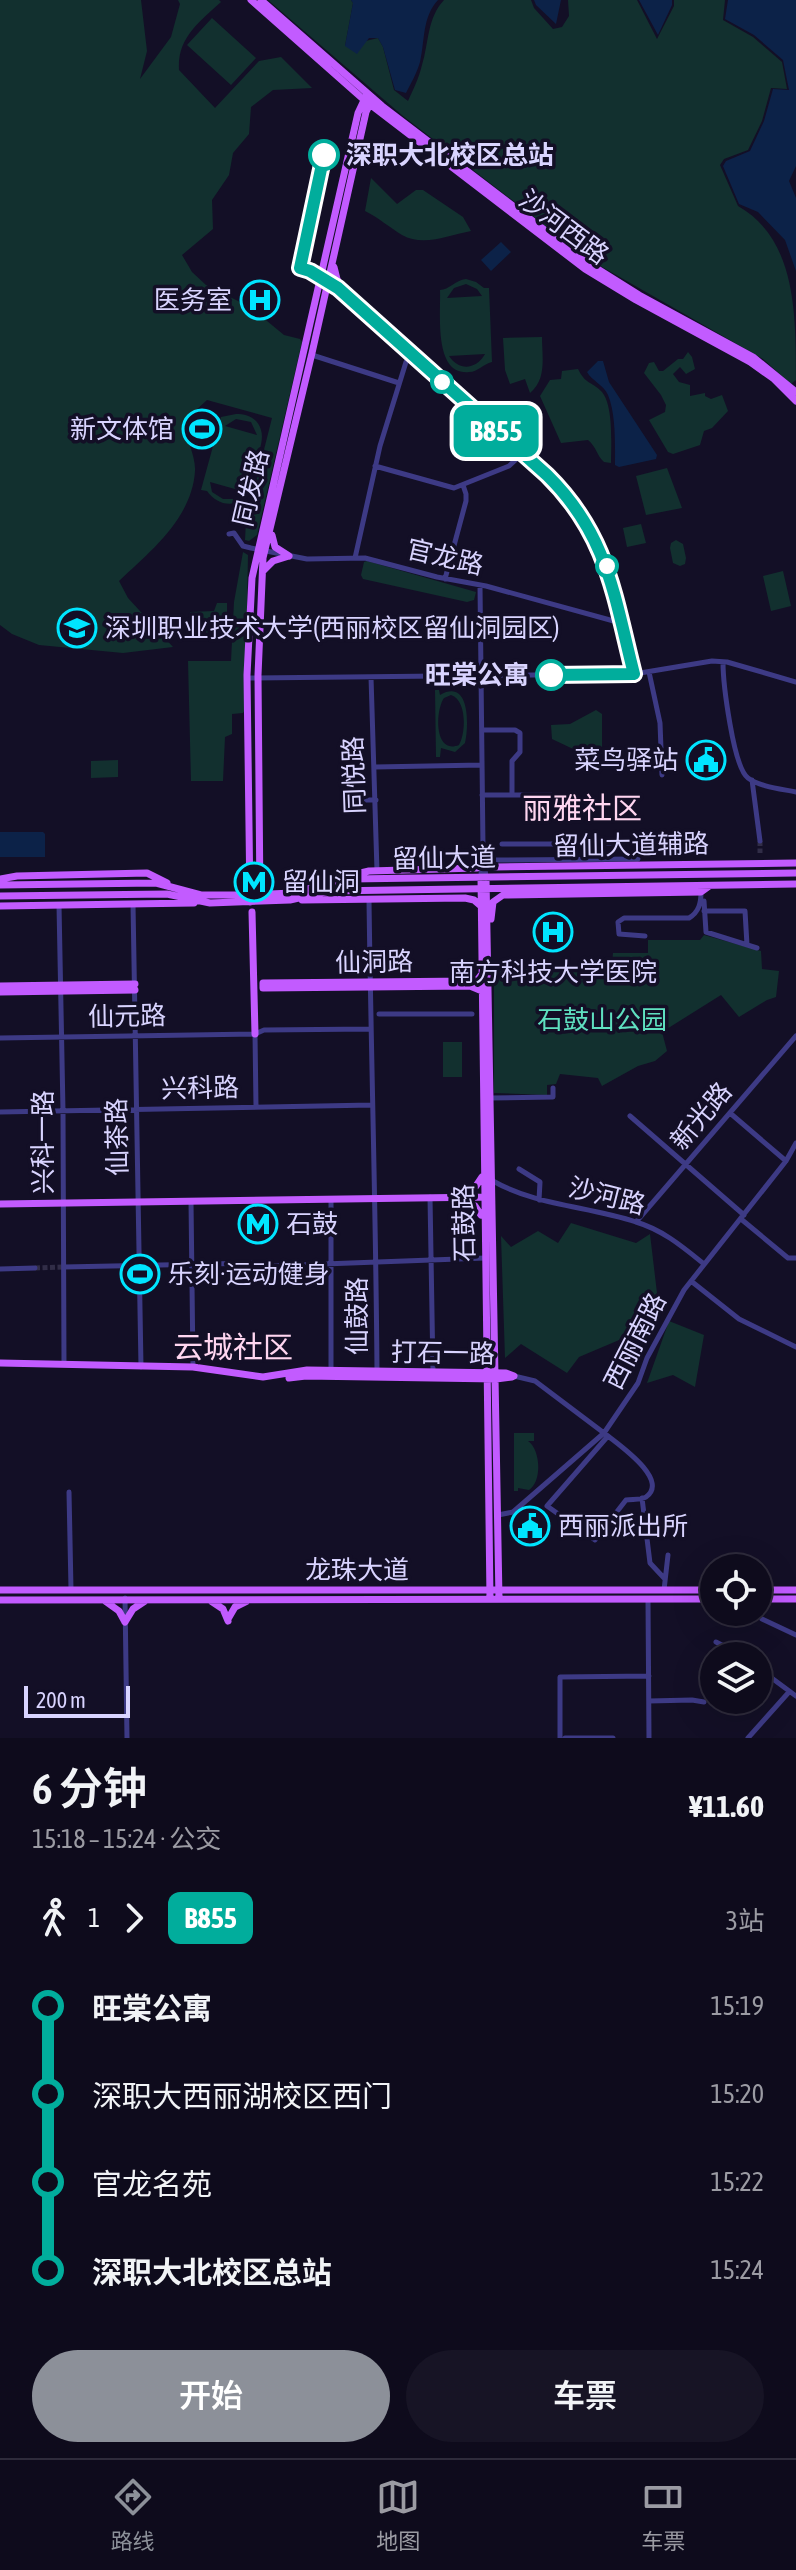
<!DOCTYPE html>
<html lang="zh">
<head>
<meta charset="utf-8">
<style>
	body { margin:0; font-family:"Asap Condensed","Noto Sans SC",sans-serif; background:#171425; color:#f1f3f6; height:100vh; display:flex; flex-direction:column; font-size:30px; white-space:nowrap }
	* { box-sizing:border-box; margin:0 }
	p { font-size:26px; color:#9b9ba3 }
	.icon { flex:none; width:44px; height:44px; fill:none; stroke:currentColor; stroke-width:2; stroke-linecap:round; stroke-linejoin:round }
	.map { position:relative; height:1738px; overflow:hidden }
	.side { display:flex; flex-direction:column; background:#0e0b1c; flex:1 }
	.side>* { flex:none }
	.badge { padding:0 16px; border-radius:12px; font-size:28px; line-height:52px }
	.fabs { position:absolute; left:700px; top:1554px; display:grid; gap:16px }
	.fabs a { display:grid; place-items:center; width:72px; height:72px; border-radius:50%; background:#0e0b1c; box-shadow:0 8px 32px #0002,0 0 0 2px #2e2b3b; font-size:40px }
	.scale { position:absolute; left:24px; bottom:20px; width:106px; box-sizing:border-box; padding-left:8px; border:4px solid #d9d4ff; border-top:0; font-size:22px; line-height:28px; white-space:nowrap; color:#d9d4ff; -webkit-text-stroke:6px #130f26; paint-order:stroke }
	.map>.badge { position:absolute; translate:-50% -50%; box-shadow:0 0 0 4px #fff }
	.legs { display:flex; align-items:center; gap:12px; height:88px; padding:0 32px; font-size:26px }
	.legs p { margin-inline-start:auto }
	.head { display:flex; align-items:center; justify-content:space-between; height:136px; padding:0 32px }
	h1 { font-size:44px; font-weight:600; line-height:60px }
	.cta { display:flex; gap:16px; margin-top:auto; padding:16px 32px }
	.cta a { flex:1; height:92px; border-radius:48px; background:#8c9099; color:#fff; font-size:32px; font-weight:600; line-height:92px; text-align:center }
	.cta a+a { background:#171425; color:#f1f3f6 }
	ul { padding:0 32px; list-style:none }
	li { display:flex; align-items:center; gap:28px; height:88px; font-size:30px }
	li i { display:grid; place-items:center; width:12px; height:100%; margin:0 10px; background:currentColor }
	li i::after { content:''; width:20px; height:20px; margin:-10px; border:6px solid; border-radius:50%; background:#0e0b1c }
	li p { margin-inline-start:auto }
	li:first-child i { background:linear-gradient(#0000 50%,currentColor 0) }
	li:last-child i { background:linear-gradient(currentColor 50%,#0000 0) }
	.tab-bar { display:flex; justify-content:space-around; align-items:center; height:112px; border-top:2px solid #2e2b3b; background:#0e0b1c; font-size:22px; color:#9b9ba3 }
	.tab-bar a { display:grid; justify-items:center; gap:4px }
	.tab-bar .current { color:#8c9099 }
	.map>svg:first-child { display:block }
	.green { fill:#12302f; fill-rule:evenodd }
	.water { fill:#0c2248 }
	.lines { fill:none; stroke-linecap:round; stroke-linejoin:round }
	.minor-tunnel { stroke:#312d47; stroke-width:5; stroke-dasharray:5 2.5; stroke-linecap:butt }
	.minor { stroke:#3d3a85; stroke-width:5 }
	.major { stroke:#c25bff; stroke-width:7 }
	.line-1-casing { stroke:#fff; stroke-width:18 }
	.line-1 { stroke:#01ad9c; stroke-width:12 }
	.stop-1-dot { fill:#fff; stroke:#01ad9c; stroke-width:4 }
	.labels { text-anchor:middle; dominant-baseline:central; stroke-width:7; stroke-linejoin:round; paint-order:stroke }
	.stop-label { font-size:26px; font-weight:bold; fill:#d9d4ff; stroke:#130f26; text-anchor:start }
	.street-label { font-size:26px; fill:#d9d4ff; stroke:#130f26 }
	.poi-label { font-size:26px; fill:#d9d4ff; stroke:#130f26; text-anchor:start }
	.park-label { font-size:26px; fill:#5fe0c0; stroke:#130f26 }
	.quarter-label { font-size:30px; fill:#ffd6f0; stroke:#130f26 }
</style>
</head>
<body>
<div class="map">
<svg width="796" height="1738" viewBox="0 0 796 1738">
	<rect width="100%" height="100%" fill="#130f26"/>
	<path class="green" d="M0 0H141L147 51 140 79 171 37 180 4 178 0H219L221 2C199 22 177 38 179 70L215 108 259 61 281 57 312 88 273 90 251 107 249 134 233 153 229 175 212 200 213 229 182 255 192 272 206 285 250 307 284 335 300 339 302 342 257 535 249 541 245 540 246 521 272 418 207 400 182 423C186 437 196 457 195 471 192 518 151 551 119 581L128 598 173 647 123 653 39 645 12 634 0 625Z
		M268 0H351L353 3 345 46 378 38 383 47 394 90 408 101C413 90 419 78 422 65 429 43 427 18 444 0H531L534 8 553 29 562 27 569 16 568 0H637L657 39 674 6V0H725L723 20 753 37 782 62 787 89 771 88 762 121 748 150 724 159 720 165 738 206C796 239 796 313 796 380L791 384 763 359 590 260 403 116Z
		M212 18 256 58 231 85 187 45Z
		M371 178 397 204 416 190H423L463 217 471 231C450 235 423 247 402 235 389 227 379 218 365 211Z
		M466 279 476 282 484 288H489L492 362C483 364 478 372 469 372 433 376 441 313 440 290 449 290 455 280 466 279ZM466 284 477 289 482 296 447 298 454 288ZM485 354C476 370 459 371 449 356Z
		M542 337C542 357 547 379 530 393L525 379 510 384 505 370 503 338Z
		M688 352 692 357 695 369 686 374 680 367 673 374 679 382 690 385V396L705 393V396L711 399 722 395 728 411 712 428 704 431 700 445 673 454 668 452 649 420 665 412 666 405 661 395 644 373 649 363 654 362 659 371H663L678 359H683Z
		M578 369C586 385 591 381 601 391 614 404 611 446 611 463L604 462C597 456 596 446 588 440L561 443 540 396 550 380 561 379 562 371Z
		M236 414C247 414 258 418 261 430 264 440 259 451 256 461 254 471 252 482 248 491 239 510 217 506 207 491L201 490 221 417ZM236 419 251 422 257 435 225 426ZM210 482 242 491 243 492 235 499H223L212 492Z
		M667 468 682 508 646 515 636 476Z
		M641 524 646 543 627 547 623 528Z
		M676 540 683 544 686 558 685 564 680 566 673 563 670 548 671 543Z
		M243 552 248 555 245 710 243 713 232 714V734L225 737 223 781H191L188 661H231L234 602Z
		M367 561 476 592 474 600 467 602 363 579 361 575 364 562Z
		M783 571 791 606 771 611 763 576Z
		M217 603H227V623L220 624V633H198L188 623 190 612 214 611Z
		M435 690H439L440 695C470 678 469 725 465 743L455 752 441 748 440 757H436ZM451 695C467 700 466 733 459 745 434 755 435 711 444 698Z
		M596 710 602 714V754L588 756 552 739 551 725 570 724Z
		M118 760V777L91 778V761Z
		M704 935 761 951 762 969 779 971 776 997 767 1000 739 1017 721 995 662 1032 667 1051 655 1061 638 1066 602 1086 598 1078 560 1074 556 1084 547 1085V1095L494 1093V969L612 963 613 953H648V940H700Z
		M443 1042H462V1077H443Z
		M571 1223 636 1243 650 1234 657 1293 631 1335 579 1357 567 1373 521 1344 505 1358 501 1236 511 1247 538 1231 558 1243Z
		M669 1321 704 1335 695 1387 673 1375 647 1383Z
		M514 1433H534V1441H528C541 1450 542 1482 529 1490L518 1488V1491H514Z"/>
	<path class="water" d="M351 0H438C422 17 425 41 420 62 417 73 411 83 406 93L395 90 383 47 378 38H369L357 54 345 46 353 3Z
		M534 0H561L556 24 536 5Z
		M639 0H672V5L658 35Z
		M728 0H796V166L789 181 796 198V291V271L785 240 758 212 739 204 723 166 726 161 750 151 764 121 773 89 789 90 783 60 754 35 725 19Z
		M501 242 511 252 491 271 481 260Z
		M598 361H603L609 382 657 455 656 459 619 467 615 465C615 445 616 414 608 395 604 385 592 381 587 372Z
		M0 832H43L45 834V857H0Z"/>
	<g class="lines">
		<path class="minor-tunnel" d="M760 841V853
			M35 1268 64 1267"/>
		<path class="minor" d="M314 274 338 288 547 475C606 533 615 598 634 674
			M312 355 399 383
			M375 466 454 488 509 466 522 454
			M229 534 234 533 243 546 251 548 307 559 365 558 437 577 486 586 621 623
			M355 558 380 446 406 362 412 355
			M445 579 466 501V494L463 485
			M480 586 483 848 486 878
			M723 662C723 682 733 767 748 778 760 787 782 789 796 792
			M649 672 660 723 662 775
			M371 677 377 871
			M247 678 634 674 712 661 727 662 796 682
			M482 730H515L520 733V752L512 761V795
			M375 767 482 765
			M752 780 760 841
			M482 795H551
			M344 804 347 800H376
			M502 844H560
			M560 859V844L620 843
			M493 860 638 859
			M481 878 482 849
			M369 899C371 1057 376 1215 377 1373
			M704 901 706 932 757 948
			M133 904 141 1367
			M59 905 63 1111 64 1364H61
			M704 911H745L747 945
			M645 936 619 934 618 922 624 918H689C699 912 701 903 701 892
			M379 1014H472
			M255 1034 256 1107
			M0 1038 255 1034 264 1030 371 1029
			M490 1098 553 1097V1088
			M0 1112 372 1105
			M730 1113 786 1161
			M630 1116 744 1215
			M519 1169 540 1182 539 1200
			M493 1181C537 1206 588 1206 636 1222 663 1230 683 1247 704 1264
			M430 1197 433 1372
			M191 1201 193 1367
			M741 1219 788 1258H796
			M636 1222 796 1036
			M270 1266 485 1258
			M64 1267 261 1263
			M0 1269 35 1268
			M691 1281 739 1319 796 1347
			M331 1371V1199
			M514 1376 535 1381 604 1433 608 1436C619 1445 670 1480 646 1497 642 1500 632 1499 626 1500L595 1540 547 1506 608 1436
			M69 1492 71 1589
			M642 1498 650 1563 664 1578
			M498 1515 513 1512 604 1433 638 1383 647 1358 684 1290 786 1161 796 1143
			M664 1590 668 1555
			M125 1598 127 1738
			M648 1600 649 1738
			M762 1619 796 1635
			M716 1642 743 1656
			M758 1668 796 1696
			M649 1701 692 1700 704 1702
			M560 1738V1677L649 1676
			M565 1738H613
			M748 1738 789 1692"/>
		<path class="major" d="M251 0 363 99 585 269 636 300 750 362 774 379 796 401
			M261 0 382 106 588 263 639 295 753 357 796 392
			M334 267 337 279 345 295
			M272 535 275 547 289 556
			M263 571 273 561 289 556
			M486 865 493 867 796 863
			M344 877 369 871 477 868
			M481 878 490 1599
			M486 878 499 1599
			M0 879 17 876 147 873 167 883
			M0 885 156 883 201 895H250L292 893 332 882 350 879 796 873
			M0 896 167 894 210 903 290 900 329 891 796 884
			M302 900 465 898 474 900 481 906
			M260 901 258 675 263 558 312 353 366 112 373 98
			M250 902 247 675 252 578 358 113 367 94
			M0 906 194 903
			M252 912 255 1034
			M491 919 493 902 503 895 701 892 708 887
			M481 975 478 979 470 981 263 983V988L470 986 482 991
			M0 986 135 984
			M0 992 135 990
			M461 1194 476 1186 482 1177
			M461 1199 475 1206 481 1215
			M0 1204 487 1197
			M0 1363 193 1367 263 1377 307 1370 506 1373 514 1376
			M289 1378 306 1376 496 1379 512 1377
			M0 1590H714
			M758 1590H796
			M758 1599H796
			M0 1600 714 1599
			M105 1601 119 1611 125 1622
			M211 1601 223 1609 228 1621
			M228 1619 235 1607 247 1601
			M125 1622 133 1609 145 1601"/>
	</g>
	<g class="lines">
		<defs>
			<path id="line-1" d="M324 155 300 268 310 271 338 288 547 475C608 535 614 596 634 674L551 675"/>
		</defs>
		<use href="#line-1" class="line-1-casing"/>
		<use href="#line-1" class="line-1"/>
	</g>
	<defs>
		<symbol id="hospital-ring" viewBox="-11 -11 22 22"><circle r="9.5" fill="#130f26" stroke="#00e5ff" stroke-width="1.5"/><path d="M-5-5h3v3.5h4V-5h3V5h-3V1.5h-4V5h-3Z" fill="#00e5ff"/></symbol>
		<symbol id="stadium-ring" viewBox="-11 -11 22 22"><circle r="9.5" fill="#130f26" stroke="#00e5ff" stroke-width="1.5"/><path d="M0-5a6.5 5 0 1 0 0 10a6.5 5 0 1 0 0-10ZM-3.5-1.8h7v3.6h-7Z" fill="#00e5ff"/></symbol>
		<symbol id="university-ring" viewBox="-11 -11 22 22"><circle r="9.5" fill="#130f26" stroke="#00e5ff" stroke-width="1.5"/><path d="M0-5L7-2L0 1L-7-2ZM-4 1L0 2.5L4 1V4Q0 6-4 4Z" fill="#00e5ff"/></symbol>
		<symbol id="civic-ring" viewBox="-11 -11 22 22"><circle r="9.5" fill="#130f26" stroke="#00e5ff" stroke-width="1.5"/><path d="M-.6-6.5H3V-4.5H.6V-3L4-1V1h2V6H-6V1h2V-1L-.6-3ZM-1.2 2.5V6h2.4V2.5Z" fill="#00e5ff"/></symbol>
		<symbol id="metro-ring" viewBox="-11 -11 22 22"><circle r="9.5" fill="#130f26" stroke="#00e5ff" stroke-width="1.5"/><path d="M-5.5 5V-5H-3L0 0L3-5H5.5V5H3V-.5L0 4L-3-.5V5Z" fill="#00e5ff"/></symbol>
	</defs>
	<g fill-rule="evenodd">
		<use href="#hospital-ring" x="238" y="278" width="44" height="44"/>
		<use href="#stadium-ring" x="180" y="407" width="44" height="44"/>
		<use href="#university-ring" x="55" y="606" width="44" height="44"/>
		<use href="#civic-ring" x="684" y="738" width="44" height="44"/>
		<use href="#metro-ring" x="232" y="860" width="44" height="44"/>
		<use href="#hospital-ring" x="531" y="910" width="44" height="44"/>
		<use href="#metro-ring" x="236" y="1202" width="44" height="44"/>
		<use href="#stadium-ring" x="118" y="1252" width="44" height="44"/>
		<use href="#civic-ring" x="508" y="1504" width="44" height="44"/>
	</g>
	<g class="stop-1-dot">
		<circle cx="324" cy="155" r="14"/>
		<circle cx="442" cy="382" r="10"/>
		<circle cx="607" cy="566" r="10"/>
		<circle cx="551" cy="675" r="14"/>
	</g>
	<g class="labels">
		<g class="stop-label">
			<text x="346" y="155">深职大北校区总站</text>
			<text x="529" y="675" text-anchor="end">旺棠公寓</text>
		</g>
		<g class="street-label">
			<text transform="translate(564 227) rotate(37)">沙河西路</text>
			<text transform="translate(251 488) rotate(-77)">同发路</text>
			<text transform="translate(445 557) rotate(13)">官龙路</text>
			<text transform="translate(354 775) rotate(-92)">同悦路</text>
			<text transform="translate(631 845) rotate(-1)">留仙大道辅路</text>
			<text transform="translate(444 858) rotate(-1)">留仙大道</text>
			<text transform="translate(374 962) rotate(-1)">仙洞路</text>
			<text transform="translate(127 1016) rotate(-1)">仙元路</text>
			<text transform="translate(200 1088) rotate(-1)">兴科路</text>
			<text transform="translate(701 1116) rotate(-50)">新光路</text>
			<text transform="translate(117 1137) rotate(-91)">仙茶路</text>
			<text transform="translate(43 1142) rotate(-90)">兴科一路</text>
			<text transform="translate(607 1196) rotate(14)">沙河路</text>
			<text transform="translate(464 1223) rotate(-91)">石鼓路</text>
			<text transform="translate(357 1316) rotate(-90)">仙鼓路</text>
			<text transform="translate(635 1341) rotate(-63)">西丽南路</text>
			<text transform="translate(443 1353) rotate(1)">打石一路</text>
			<text x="357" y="1570">龙珠大道</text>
		</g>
		<g class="poi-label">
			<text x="232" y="300" text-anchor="end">医务室</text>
			<text x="174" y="429" text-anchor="end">新文体馆</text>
			<text x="105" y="628">深圳职业技术大学(西丽校区留仙洞园区)</text>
			<text x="678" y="760" text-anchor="end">菜鸟驿站</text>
			<text x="282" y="882">留仙洞</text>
			<text x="553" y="972" text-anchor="middle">南方科技大学医院</text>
			<text x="286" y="1224">石鼓</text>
			<text x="168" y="1274">乐刻·运动健身</text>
			<text x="558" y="1526">西丽派出所</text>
		</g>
		<g class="park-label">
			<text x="602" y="1020">石鼓山公园</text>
		</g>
		<g class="quarter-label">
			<text x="582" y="808">丽雅社区</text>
			<text x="233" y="1347">云城社区</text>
		</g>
	</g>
</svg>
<div class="fabs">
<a><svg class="icon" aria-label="locate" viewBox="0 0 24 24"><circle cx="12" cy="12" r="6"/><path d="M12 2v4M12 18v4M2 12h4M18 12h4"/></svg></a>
<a><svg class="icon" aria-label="layers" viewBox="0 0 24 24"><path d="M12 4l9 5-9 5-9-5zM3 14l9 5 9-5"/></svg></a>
</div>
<div class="scale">200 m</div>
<b class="badge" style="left:496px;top:431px;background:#01ad9c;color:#fff">B855</b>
</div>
<section class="side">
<div class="head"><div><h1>6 分钟</h1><p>15:18 – 15:24 · 公交</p></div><b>¥11.60</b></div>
<div class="legs"><svg class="icon" aria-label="walk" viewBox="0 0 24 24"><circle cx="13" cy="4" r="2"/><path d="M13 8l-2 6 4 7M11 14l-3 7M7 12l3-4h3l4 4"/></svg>1<svg class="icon" aria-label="forward" viewBox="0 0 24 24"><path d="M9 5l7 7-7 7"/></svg><b class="badge" style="background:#01ad9c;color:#fff">B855</b><p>3站</p></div>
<ul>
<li><i style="color:#01ad9c"></i><b>旺棠公寓</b><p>15:19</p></li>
<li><i style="color:#01ad9c"></i><span>深职大西丽湖校区西门</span><p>15:20</p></li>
<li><i style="color:#01ad9c"></i><span>官龙名苑</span><p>15:22</p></li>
<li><i style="color:#01ad9c"></i><b>深职大北校区总站</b><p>15:24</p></li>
</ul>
<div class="cta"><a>开始</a><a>车票</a></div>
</section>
<nav class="tab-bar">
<a class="current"><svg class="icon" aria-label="directions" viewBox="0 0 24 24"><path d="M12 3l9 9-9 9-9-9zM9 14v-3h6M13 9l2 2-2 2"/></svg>路线</a>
<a><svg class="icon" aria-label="map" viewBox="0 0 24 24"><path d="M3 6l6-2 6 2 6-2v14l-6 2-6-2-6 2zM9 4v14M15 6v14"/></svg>地图</a>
<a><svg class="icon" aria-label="tickets" viewBox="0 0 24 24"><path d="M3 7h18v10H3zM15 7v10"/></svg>车票</a>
</nav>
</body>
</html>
